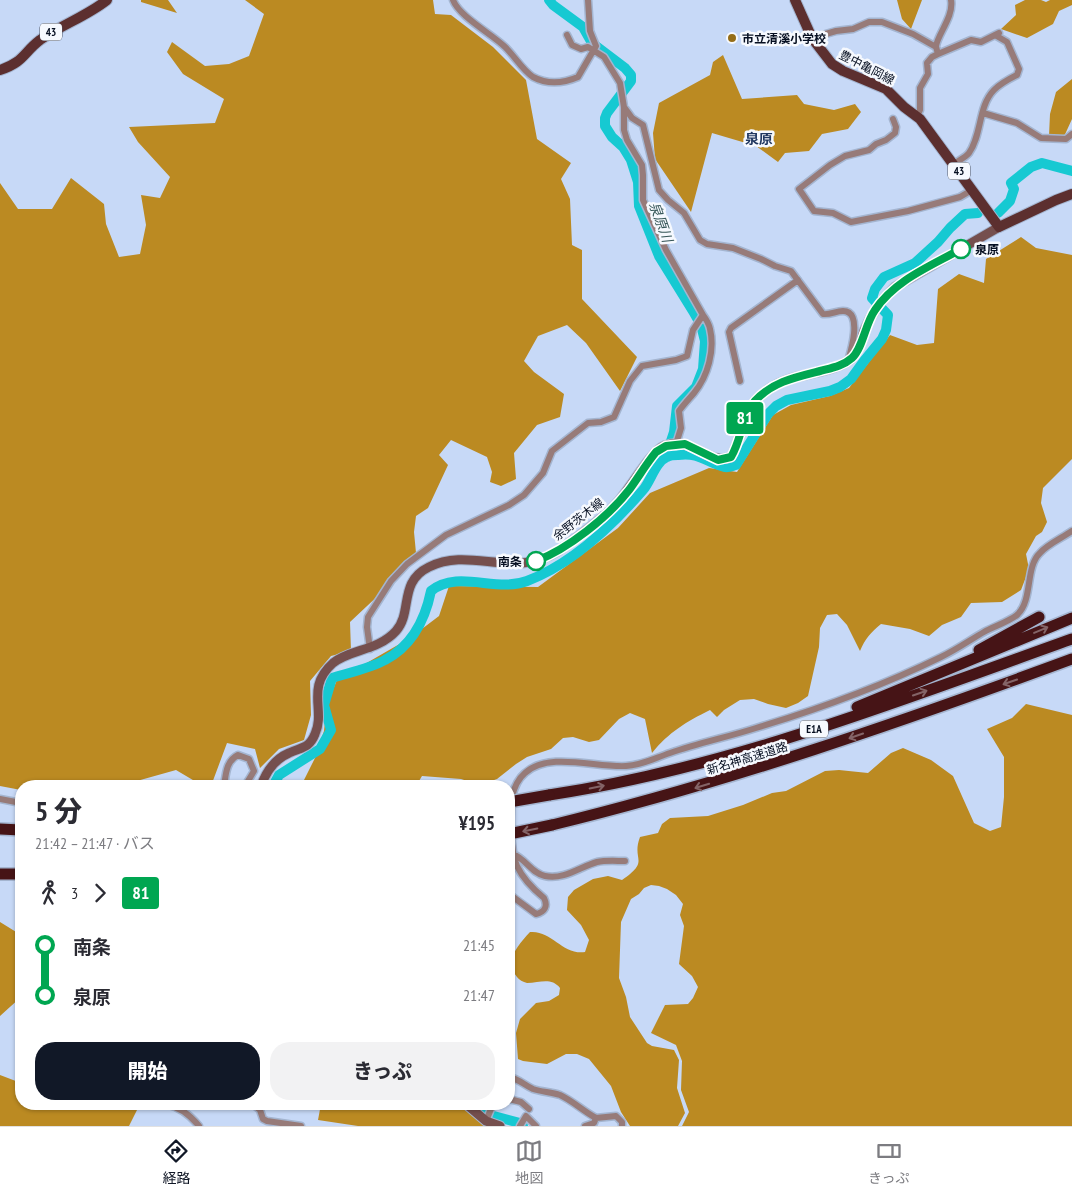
<!DOCTYPE html>
<html lang="ja">
<head>
<meta charset="utf-8">
<style>
	body { margin:0; font-family:"PT Sans Narrow","Noto Sans JP",sans-serif; background:#f2f2f3; color:#2b2b33; height:100vh; display:flex; flex-direction:column; font-size:19px; white-space:nowrap }
	* { box-sizing:border-box; margin:0 }
	p { font-size:16px; color:#7c7c81 }
	.icon { flex:none; width:28px; height:28px; fill:none; stroke:currentColor; stroke-width:2; stroke-linecap:round; stroke-linejoin:round }
	.map { position:relative; flex:1; overflow:hidden }
	.sheet { position:absolute; left:15px; top:780px; width:500px; height:330px; display:flex; flex-direction:column; background:#fff; border-radius:20px; box-shadow:0 1px 4px #0004 }
	.sheet>* { flex:none }
	.badge { padding:0 10px; border-radius:4px; font-size:18px; line-height:32px }
	.map>.badge { position:absolute; translate:-50% -50%; box-shadow:0 0 0 2px #fff }
	.legs { display:flex; align-items:center; gap:8px; height:55px; padding:0 20px; font-size:16px }
	.legs p { margin-inline-start:auto }
	.overview { display:flex; align-items:center; justify-content:space-between; height:85px; padding:0 20px }
	h1 { font-size:28px; font-weight:800; line-height:38px }
	.action { display:flex; gap:10px; margin-top:auto; padding:10px 20px }
	.action a { flex:1; height:58px; border-radius:20px; background:#111827; color:#fff; font-size:20px; font-weight:800; line-height:58px; text-align:center }
	.action a+a { background:#f2f2f3; color:#2b2b33 }
	ul { padding:0 20px; list-style:none }
	li { display:flex; align-items:center; gap:18px; height:50px; font-size:19px }
	li i { display:grid; place-items:center; width:8px; height:100%; margin:0 6px; background:currentColor }
	li i::after { content:''; width:12px; height:12px; margin:-6px; border:4px solid; border-radius:50%; background:#fff }
	li p { margin-inline-start:auto }
	li:first-child i { background:linear-gradient(#0000 50%,currentColor 0) }
	li:last-child i { background:linear-gradient(currentColor 50%,#0000 0) }
	.menu { display:flex; justify-content:space-around; align-items:center; height:70px; border-top:1px solid #e1e1e2; background:#fff; font-size:14px; color:#7c7c81 }
	.menu a { display:grid; justify-items:center; gap:2px }
	.menu .active { color:#111827 }
	.map>svg:first-child { display:block }
	.forest { fill:#bb8a22 }
	.lines { fill:none; stroke-linecap:round; stroke-linejoin:round }
	.river { stroke:#16c9d2; stroke-width:10 }
	.street-casing { stroke:#a4b5d0; stroke-width:9 }
	.secondary-casing { stroke:#a4b5d0; stroke-width:11 }
	.primary-casing { stroke:#a4b5d0; stroke-width:12 }
	.highway-casing { stroke:#a4b5d0; stroke-width:14 }
	.street { stroke:#977b79; stroke-width:6 }
	.secondary { stroke:#754f4e; stroke-width:9 }
	.primary { stroke:#5c2f2f; stroke-width:10 }
	.highway { stroke:#461416; stroke-width:11 }
	.highway-bridge-casing { stroke:#a4b5d0; stroke-width:14; stroke-linecap:butt }
	.highway-bridge { stroke:#461416; stroke-width:11 }
	.oneway { stroke:#846467 }
	.line-1-casing { stroke:#fff; stroke-width:11 }
	.line-1 { stroke:#00a651; stroke-width:8 }
	.poi-dot { fill:#956d17; stroke:#f6f9fe; stroke-width:2 }
	.stop-1-dot { fill:#fff; stroke:#00a651; stroke-width:2.5 }
	.labels { text-anchor:middle; dominant-baseline:central; stroke-width:5; stroke-linejoin:round; paint-order:stroke }
	.shield { fill:#f6f9fe; stroke:#4e5563; stroke-width:1 }
	.shield-label { font-size:11px; font-weight:bold; fill:#060f21 }
	.poi-label { font-size:12px; font-weight:bold; fill:#060f21; stroke:#f6f9fe; text-anchor:start }
	.street-label { font-size:12px; fill:#060f21; stroke:#f6f9fe }
	.stop-label { font-size:12px; font-weight:bold; fill:#060f21; stroke:#f6f9fe; text-anchor:start }
	.neighbourhood-label { font-size:14px; font-weight:bold; fill:#203760; stroke:#f6f9fe }
	.water-label { font-size:14px; font-style:italic; fill:#38585a; stroke:#f6f9fe }
</style>
</head>
<body>
<div class="map">
<svg width="1072" height="1126" viewBox="0 0 1072 1126">
	<rect width="100%" height="100%" fill="#c7d9f7"/>
	<path class="forest" d="M141 0H168L177 13 141 2Z
		M245 0H433L435 14 451 15 493 47 526 80 537 139 571 163 561 179 570 199 572 245 582 250V299L637 357 620 391 586 343 567 325 538 336 524 361 534 372 564 394 560 417 537 425 514 453 516 479 501 486 490 482 492 472 487 457 451 440 439 455 448 465 428 508 416 516 414 532 416 553 383 591 350 622 351 651 331 656 310 681 311 715 304 740 279 749 260 768 255 749 227 743 211 786H203L176 770 119 786H21V790L0 786V183L18 209H52L71 178 104 204 106 224 119 257 140 254 146 225 141 195 160 198 170 177 138 142 129 127 215 123 224 99 183 74 167 52 172 42 205 66 229 64 249 56 264 14Z
		M897 0H922L911 29 902 19Z
		M1025 0H1041L1046 2 1050 0H1072V5L1059 11 1053 24 1027 38 1001 29 1016 15 1015 5Z
		M723 55 742 99 797 95 804 104 834 110 855 104 861 112 848 129 822 134 809 151 785 153 778 162 756 146 712 133 691 212 655 159 653 133 659 103 710 75 713 62Z
		M1072 79V119L1062 141 1049 136 1050 114 1056 92Z
		M1021 237 1036 248 1072 255V459L1043 488 1041 503 1047 522 1042 532 1036 536 1026 554 1029 569 1021 590 1002 602 971 603 961 617 942 625 929 636 910 629 881 624C871 632 865 639 860 651L847 625 837 614 827 615 820 628 819 647 808 696 798 703 786 708 768 704 754 699 740 700 724 710 717 717 710 710C686 722 669 732 652 753L645 719 630 713 619 719 599 740 589 742 573 737 563 738 551 749 527 757 516 764 497 779 480 785 461 779 422 776 416 786H301L315 758 324 731 327 704 337 680 410 638 439 616 449 586 538 587 618 528 650 493 709 468 737 472 773 415 791 405 830 396 849 388 890 335 917 345 934 343 938 289 959 274 984 283 986 259Z
		M1026 704 1072 715V1126H682L689 1112 681 1090 682 1061 676 1045 651 1033 665 1005 688 1004 693 998 698 987 692 976 679 964 684 926 680 915 683 904 676 895 667 889 659 886 651 885 644 888 639 894 631 899 621 922 619 978 626 997 630 1017 647 1043 652 1046 674 1050 679 1060 677 1088 685 1113 678 1126H630L621 1112 611 1086 589 1059 577 1054H566L547 1064 523 1061 518 1059 516 1033 520 1019 536 1003 549 1001 559 995 560 988C551 977 540 983 527 983 523 982 519 980 517 977 503 961 519 944 530 932 552 930 562 955 585 952L589 940 581 925 567 910 568 897 574 890 593 879 608 876 622 880C651 860 631 861 640 837L658 833 662 824 670 818 708 816 743 805 772 793 786 791 825 771 839 770 868 773 891 753 903 748 931 760 953 776 974 823 990 831 1001 827 1004 797V757L987 729 1012 718Z
		M0 922 21 935V997L0 1016Z
		M0 1075 21 1083V1104H134L138 1108 129 1126H0Z
		M321 1104H459L485 1126H358L318 1120Z"/>
	<g class="lines">
		<path class="river" d="M549 0 553 5 583 27 592 43 625 68 631 75V81L607 113 605 118V126L612 137 623 147 631 160 638 182 639 206 659 256 693 311 701 325 705 341 703 369 696 387 677 406 674 432 667 453
			M998 213 1010 201 1014 189 1011 183 1031 167 1042 163 1072 171
			M273 786 279 775 320 749 331 730 324 705 332 678C348 673 371 668 385 660 412 646 425 620 431 591 458 569 496 593 527 581 572 564 611 527 643 490 651 481 655 462 667 457 670 455 675 455 678 455 701 452 706 463 725 467 728 468 732 466 736 465L768 414 776 406 787 400 830 391 840 387 851 379 864 361 882 339 886 330 888 315 872 298 875 289 884 277 915 263 938 242 950 228 965 214 978 213
			M476 1104 490 1115 520 1123 523 1126"/>
		<defs>
			<path id="street" d="M453 0C459 16 490 33 504 46 514 55 522 70 533 77 548 85 564 83 578 77L596 46 590 31 588 0
				M812 38 836 31 853 29 869 22H882L913 34 936 47
				M938 54 971 40 981 42 999 33
				M624 107 632 118 643 125 659 190 668 200 684 213 700 240 707 244 733 248 761 259 775 266 791 271 823 314C830 315 836 311 843 311 863 311 851 351 848 361
				M983 113 1017 123 1041 138 1066 139 1072 134
				M917 116 920 110V88L928 74 927 63 932 57 938 54C938 54 936 47 936 46 938 34 954 16 951 0
				M893 119 896 127 895 133 886 140 876 144 869 150 845 156 830 165 799 189 814 211 833 213 851 222 908 211 960 197 972 190
				M954 164C958 161 966 157 969 153 982 135 978 106 994 90 1001 83 1009 79 1017 75L1019 69 1007 42 995 35
				M740 381 729 332 731 328 798 280
				M676 444 681 428 679 411C684 404 689 399 694 393 708 376 715 350 710 329 709 324 706 319 703 315
				M370 649 367 627 368 617 391 581 407 564 446 535 509 505 524 495 543 473 552 451 588 423 601 422 614 417 630 381 642 366 676 360 687 356 693 330 703 315 666 250 643 200V175L642 165 627 140 624 130V107L620 83 604 57 588 47 581 49 572 45 567 35
				M224 786C226 774 226 761 238 755L249 759 254 771 245 786
				M0 799 21 803
				M513 854C526 859 531 873 545 876 564 880 580 867 597 862 606 860 616 861 625 861
				M509 894 536 914C545 912 548 906 544 898 533 889 523 879 517 866 510 851 510 813 512 797 514 788 518 779 525 773 549 751 596 768 626 766 643 765 655 758 670 753 699 743 728 737 756 728 819 709 882 686 941 657 956 650 970 640 984 632 993 627 1013 620 1018 614 1033 599 1025 567 1040 553 1048 544 1062 538 1072 531
				M509 1077C519 1079 524 1085 533 1089 542 1092 551 1092 560 1095 573 1101 583 1111 596 1118
				M509 1099 521 1102 529 1109
				M166 1104C180 1107 190 1115 199 1126
				M254 1105 260 1110 263 1119 267 1121 301 1126
				M486 1121 493 1104
				M520 1126 526 1116 536 1126
				M585 1126 594 1123 596 1118 616 1116 622 1122V1126"/>
			<path id="secondary" d="M261 786C266 772 275 759 289 753 301 747 309 749 315 734 326 710 305 688 333 663 350 649 378 651 396 631 413 612 398 582 429 567 471 546 513 580 558 551 578 537 599 522 616 504 629 491 650 452 664 446 693 435 706 466 731 457 742 439 741 417 755 401 764 391 777 383 790 379 808 373 842 370 854 356 860 349 861 339 864 331 871 314 881 300 895 287L999 227
				M466 1104 486 1121 500 1126"/>
			<path id="primary" d="M795 0 812 38 832 64 843 71 886 89 904 107 920 119 999 227 1056 200 1072 194
				M0 70C24 62 23 53 40 40 61 25 87 16 107 0"/>
			<path id="highway" d="M979 650 1039 617
				M857 707 1072 618
				M549 795C729 768 901 700 1072 639
				M552 825C729 782 901 722 1072 659
				M0 829 21 830
				M0 874H21"/>
		</defs>
		<use href="#street" class="street-casing"/>
		<use href="#secondary" class="secondary-casing"/>
		<use href="#primary" class="primary-casing"/>
		<use href="#highway" class="highway-casing"/>
		<use href="#street" class="street"/>
		<use href="#secondary" class="secondary"/>
		<use href="#primary" class="primary"/>
		<use href="#highway" class="highway"/>
		<defs>
			<path id="highway-bridge" d="M509 802 549 795
				M509 834 552 825"/>
		</defs>
		<use href="#highway-bridge" class="highway-bridge-casing"/>
		<use href="#highway-bridge" class="highway-bridge"/>
	</g>
	<defs><path id="oneway-shaft" d="M-6 0H5M1.5-3L5.5 0L1.5 3" fill="none" stroke-width="1.6" stroke-linecap="round" stroke-linejoin="round" transform="scale(1.25)"/></defs>
	<g class="oneway">
		<use href="#oneway-shaft" transform="translate(1041 630) rotate(-23)"/>
		<use href="#oneway-shaft" transform="translate(1010 682) rotate(161)"/>
		<use href="#oneway-shaft" transform="translate(920 693) rotate(-19)"/>
		<use href="#oneway-shaft" transform="translate(856 736) rotate(161)"/>
		<use href="#oneway-shaft" transform="translate(702 786) rotate(163)"/>
		<use href="#oneway-shaft" transform="translate(597 787) rotate(-11)"/>
		<use href="#oneway-shaft" transform="translate(530 830) rotate(168)"/>
	</g>
	<g class="lines">
		<defs>
			<path id="line-1" d="M536 561C568 549 608 517 629 490 638 478 646 464 656 452L666 446 685 444 718 460 731 457C742 439 741 417 755 401 772 382 796 377 820 371 831 368 843 366 852 358 863 348 865 324 875 310 895 280 931 266 961 249"/>
		</defs>
		<use href="#line-1" class="line-1-casing"/>
		<use href="#line-1" class="line-1"/>
	</g>
	<circle class="poi-dot" cx="732" cy="38" r="5"/>
	<g class="stop-1-dot">
		<circle cx="961" cy="249" r="9"/>
		<circle cx="536" cy="561" r="9"/>
	</g>
	<g class="labels">
		<g class="shield">
			<rect x="40" y="23.5" width="22" height="17" rx="4"/>
			<rect x="948" y="162.5" width="22" height="17" rx="4"/>
			<rect x="800" y="720.5" width="28" height="17" rx="4"/>
		</g>
		<g class="shield-label">
			<text x="51" y="32">43</text>
			<text x="959" y="171">43</text>
			<text x="814" y="729">E1A</text>
		</g>
		<g class="poi-label">
			<text x="742" y="38">市立清溪小学校</text>
		</g>
		<g class="street-label">
			<text transform="translate(867 67) rotate(27)">豊中亀岡線</text>
			<text transform="translate(578 519) rotate(-38)">余野茨木線</text>
			<text transform="translate(747 758) rotate(-17)">新名神高速道路</text>
		</g>
		<g class="stop-label">
			<text x="975" y="249">泉原</text>
			<text x="522" y="561" text-anchor="end">南条</text>
		</g>
		<g class="neighbourhood-label">
			<text x="759" y="139">泉原</text>
		</g>
		<g class="water-label">
			<text transform="translate(661 222) rotate(70)">泉原川</text>
		</g>
	</g>
</svg>
<b class="badge" style="left:745px;top:418px;background:#00a651;color:#fff">81</b>
<section class="sheet">
<div class="overview"><div><h1>5 分</h1><p>21:42 – 21:47 · バス</p></div><b>¥195</b></div>
<div class="legs"><svg class="icon" aria-label="walk" viewBox="0 0 24 24"><circle cx="13" cy="4" r="2"/><path d="M13 8l-2 6 4 7M11 14l-3 7M7 12l3-4h3l4 4"/></svg>3<svg class="icon" aria-label="forward" viewBox="0 0 24 24"><path d="M9 5l7 7-7 7"/></svg><b class="badge" style="background:#00a651;color:#fff">81</b></div>
<ul>
<li><i style="color:#00a651"></i><b>南条</b><p>21:45</p></li>
<li><i style="color:#00a651"></i><b>泉原</b><p>21:47</p></li>
</ul>
<div class="action"><a>開始</a><a>きっぷ</a></div>
</section>
</div>
<nav class="menu">
<a class="active"><svg class="icon" aria-label="directions" viewBox="0 0 24 24"><path d="M12 3l9 9-9 9-9-9zM9 14v-3h6M13 9l2 2-2 2"/></svg>経路</a>
<a><svg class="icon" aria-label="map" viewBox="0 0 24 24"><path d="M3 6l6-2 6 2 6-2v14l-6 2-6-2-6 2zM9 4v14M15 6v14"/></svg>地図</a>
<a><svg class="icon" aria-label="tickets" viewBox="0 0 24 24"><path d="M3 7h18v10H3zM15 7v10"/></svg>きっぷ</a>
</nav>
</body>
</html>
